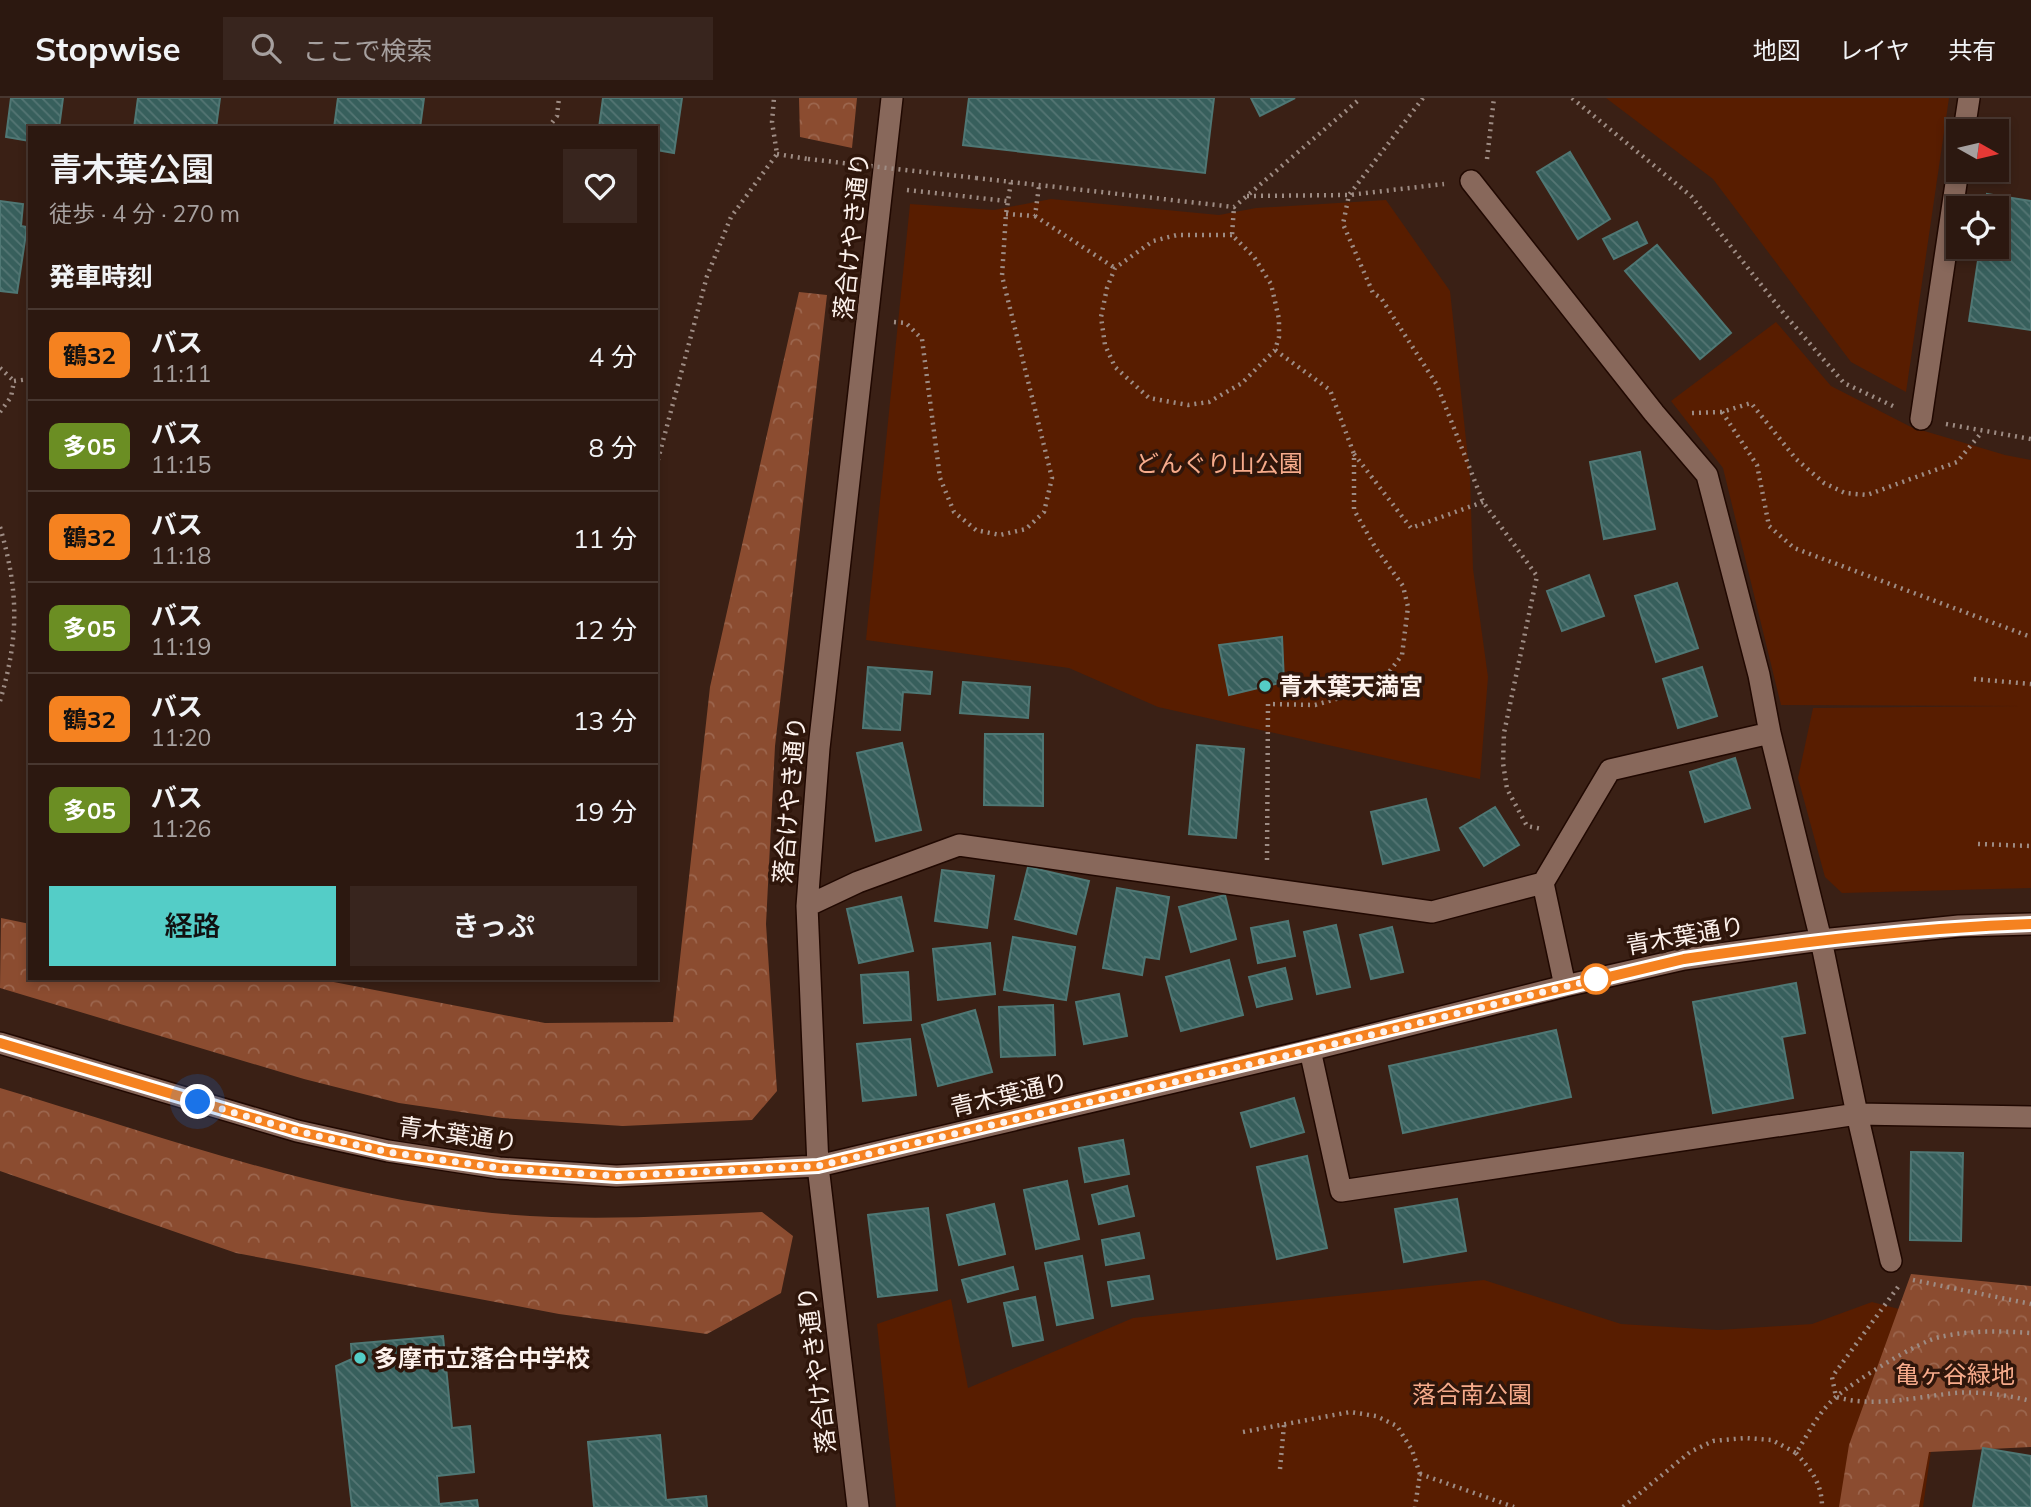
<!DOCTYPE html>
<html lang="ja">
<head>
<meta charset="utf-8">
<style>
	body { margin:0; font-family:Mulish,"Noto Sans JP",sans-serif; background:#38251e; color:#f1f3f6; height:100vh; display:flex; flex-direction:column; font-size:26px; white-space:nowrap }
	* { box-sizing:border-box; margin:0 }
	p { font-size:23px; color:#a6a09f }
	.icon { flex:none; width:38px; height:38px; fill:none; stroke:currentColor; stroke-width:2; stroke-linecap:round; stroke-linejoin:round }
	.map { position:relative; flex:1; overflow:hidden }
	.panel { position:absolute; left:28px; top:28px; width:630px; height:854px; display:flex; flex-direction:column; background:#2c1810; border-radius:0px; box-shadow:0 4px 10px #0003,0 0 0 2px #483730 }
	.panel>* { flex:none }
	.badge { padding:0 14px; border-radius:10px; font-size:24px; line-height:46px }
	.needle { width:46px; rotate:98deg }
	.fabs { position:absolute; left:1946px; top:21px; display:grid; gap:14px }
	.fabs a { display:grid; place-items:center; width:63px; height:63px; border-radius:0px; background:#2c1810; box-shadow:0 4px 10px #0003,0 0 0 2px #483730; font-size:35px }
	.you { position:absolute; width:35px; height:35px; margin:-18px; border:5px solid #fff; border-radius:50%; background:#1a73e8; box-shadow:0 0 0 10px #1a73e833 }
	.map>.badge { position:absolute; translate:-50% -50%; box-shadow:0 0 0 4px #fff }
	h2 { padding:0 21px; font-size:26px; line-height:63px }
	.round { display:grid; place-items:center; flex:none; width:74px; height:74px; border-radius:0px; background:#38251e }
	.overview { display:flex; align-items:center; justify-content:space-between; height:119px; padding:0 21px }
	h1 { font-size:33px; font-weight:600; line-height:52px }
	.action { display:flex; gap:14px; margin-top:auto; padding:14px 21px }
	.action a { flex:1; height:80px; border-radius:0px; background:#54cdc7; color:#111; font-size:28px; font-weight:600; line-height:80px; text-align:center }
	.action a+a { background:#38251e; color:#f1f3f6 }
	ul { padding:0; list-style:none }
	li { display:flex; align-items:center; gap:21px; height:91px; padding:0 21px; border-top:2px solid #483730 }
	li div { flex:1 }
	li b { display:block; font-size:26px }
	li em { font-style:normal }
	li .badge { min-width:77px; font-weight:700; text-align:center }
	header { display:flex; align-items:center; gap:42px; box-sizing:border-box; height:98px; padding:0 35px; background:#2c1810; border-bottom:2px solid #483730 }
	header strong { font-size:33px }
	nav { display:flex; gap:38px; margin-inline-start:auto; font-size:24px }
	.search { width:490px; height:63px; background:#38251e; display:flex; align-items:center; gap:18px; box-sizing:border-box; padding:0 24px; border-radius:0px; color:#a6a09f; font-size:26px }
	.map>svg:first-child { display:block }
	.green { fill:#581d00 }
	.forest { fill:url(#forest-crowns) }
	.building { fill:url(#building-back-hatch); stroke:#4f7774; stroke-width:2 }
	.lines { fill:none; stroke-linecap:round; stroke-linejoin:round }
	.minor-casing { stroke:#200801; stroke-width:24 }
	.path { stroke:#9e8c84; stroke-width:4.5; stroke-dasharray:2 5; stroke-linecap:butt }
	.minor { stroke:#88685b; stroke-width:21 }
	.path-bridge { stroke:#9e8c84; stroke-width:4.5; stroke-dasharray:2 5; stroke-linecap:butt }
	.line-casing { stroke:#fff; stroke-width:16 }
	.line { stroke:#f58220; stroke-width:10 }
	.walk { stroke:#fdf2ed; stroke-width:7; stroke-dasharray:0 12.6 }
	.poi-dot { fill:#54cdc7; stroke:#2f160b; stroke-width:2.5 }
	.stop-dot { fill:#fff; stroke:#f58220; stroke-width:3.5 }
	.labels { text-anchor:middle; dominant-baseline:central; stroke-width:7; stroke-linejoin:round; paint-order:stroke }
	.street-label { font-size:24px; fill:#fdf2ed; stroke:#2f160b }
	.park-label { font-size:24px; fill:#f7ab8b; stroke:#2f160b }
	.poi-label { font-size:24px; font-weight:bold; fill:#fdf2ed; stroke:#2f160b; text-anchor:start }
</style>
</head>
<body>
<header>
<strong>Stopwise</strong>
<div class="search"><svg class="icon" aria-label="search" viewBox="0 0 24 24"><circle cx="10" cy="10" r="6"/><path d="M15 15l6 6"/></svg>ここで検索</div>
<nav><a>地図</a><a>レイヤ</a><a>共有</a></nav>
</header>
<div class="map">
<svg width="2031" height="1409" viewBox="0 0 2031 1409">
	<defs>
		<pattern id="forest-crowns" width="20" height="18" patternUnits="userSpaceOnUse" patternTransform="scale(1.75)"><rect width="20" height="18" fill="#8b4c30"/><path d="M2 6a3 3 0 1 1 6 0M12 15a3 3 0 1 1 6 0" fill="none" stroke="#9c664e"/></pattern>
		<pattern id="building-back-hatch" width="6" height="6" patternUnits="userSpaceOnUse" patternTransform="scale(1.75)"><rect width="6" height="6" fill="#375f5c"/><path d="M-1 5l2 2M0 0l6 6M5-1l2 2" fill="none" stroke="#557674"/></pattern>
	</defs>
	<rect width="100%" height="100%" fill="#3a2015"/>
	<path class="green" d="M1606 0H1949L1906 294 1851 264 1713 81Z
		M1051 101 1219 117 1256 110 1386 102 1450 193 1470 379 1473 471 1488 579 1480 681 1158 609 1069 570 866 542 910 106 994 112Z
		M1776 224 1831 288 1911 329 2005 357 2031 362V790L1842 795 1825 779 1798 680 1813 610 2018 608 1781 607 1723 370 1671 303Z
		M1484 1182 1621 1226 1718 1232 1812 1226 1872 1204 1949 1224 1923 1409H896L877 1226 951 1201 968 1290 1133 1220Z"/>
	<path class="forest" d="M799 0H857L852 50 800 39Z
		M799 194 827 197 775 648 766 826 777 993 752 1022 623 1028 502 1020 399 1005 304 981 0 890 1 820 30 826V880H313L545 925 673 924 710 589Z
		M0 990C161 1038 324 1098 492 1115 582 1124 672 1118 762 1114L793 1138 781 1195 707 1236 559 1216 236 1155 0 1073Z
		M1911 1176 2031 1188V1349L1929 1354 1919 1409H1839L1849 1347Z"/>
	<path class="building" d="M11 0H63L59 30H30V43L6 39Z
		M138 0H220L216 30H134Z
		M338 0H424L420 30H334Z
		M603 0H682L674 55 656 52V30H599Z
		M969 0H1214L1205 75 963 47Z
		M1251 0H1295L1260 18Z
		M1570 54 1610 121 1578 141 1537 74Z
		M1987 96 2031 103V232L1969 223 1980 149H1997V110H1985Z
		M0 103 23 106 21 128 27 129 17 195 0 193Z
		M1637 124 1647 145 1614 161 1603 141Z
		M1657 147 1731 235 1700 261 1625 173Z
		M1640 354 1655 431 1604 441 1590 364Z
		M1589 477 1604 518 1562 533 1547 493Z
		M1677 485 1698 550 1656 564 1635 498Z
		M1282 539 1284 584 1229 597 1219 547Z
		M868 569 932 574 930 596 903 594 900 632 863 630Z
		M1702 569 1717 618 1678 630 1663 581Z
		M963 584 1030 589 1028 620 960 615Z
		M985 636H1043V708L984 707Z
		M902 645 921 732 876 743 857 655Z
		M1197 647 1244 651 1236 740 1189 736Z
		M1735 660 1750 710 1705 724 1690 674Z
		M1426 701 1439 752 1383 766 1371 714Z
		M1495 709 1519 747 1484 768 1460 730Z
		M1028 769 1089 783 1076 836 1015 821Z
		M942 772 994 778 987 830 935 823Z
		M1117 790 1169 799 1159 861 1145 859 1142 877 1103 870Z
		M1225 797 1236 841 1191 854 1179 809Z
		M901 799 913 853 859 865 847 811Z
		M1288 823 1295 858 1258 865 1251 830Z
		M1336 827 1350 889 1317 896 1304 834Z
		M1392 829 1403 874 1371 881 1360 837Z
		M1013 839 1075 849 1066 902 1004 892Z
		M990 845 995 896 938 902 933 851Z
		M1229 862 1243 917 1181 933 1166 879Z
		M1285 870 1292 901 1257 909 1249 879Z
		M908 874 911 922 864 925 861 877Z
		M1796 885 1805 935 1782 939 1793 1000 1713 1015 1693 904Z
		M1119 896 1127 938 1084 946 1076 904Z
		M1053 907 1055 957 1001 959 999 909Z
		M975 912 992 974 938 988 922 927Z
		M1556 932 1571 999 1403 1035 1389 968Z
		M910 941 916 997 863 1003 857 946Z
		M1294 1000 1304 1034 1251 1049 1241 1015Z
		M1123 1042 1129 1076 1085 1084 1079 1050Z
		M1911 1054 1963 1055 1961 1143 1910 1142Z
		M1307 1058 1327 1150 1277 1161 1257 1069Z
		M1067 1083 1079 1141 1036 1151 1024 1092Z
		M1127 1088 1134 1118 1099 1126 1092 1097Z
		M1457 1101 1466 1153 1404 1164 1395 1111Z
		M994 1106 1005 1156 959 1167 947 1117Z
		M928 1110 937 1192 878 1199 868 1117Z
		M1139 1135 1144 1160 1106 1167 1102 1142Z
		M1082 1158 1093 1220 1057 1227 1045 1165Z
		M1013 1169 1018 1191 968 1204 962 1182Z
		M1149 1178 1153 1201 1112 1208 1108 1184Z
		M1035 1199 1043 1242 1013 1248 1004 1205Z
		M443 1238 452 1330 470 1328 474 1374 437 1378 439 1406 477 1402 478 1409H352L336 1268 352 1261 351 1246Z
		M660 1337 666 1402 706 1398 707 1409H594L588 1344Z
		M1983 1350 2031 1358V1409H1973Z"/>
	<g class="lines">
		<defs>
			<path id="minor" d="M1964 33 1969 0
				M1471 83 1654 315 1707 377 1759 577 1770 635 1821 842 1857 1016 1891 1163
				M1921 321 1958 72
				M1543 785 1565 888
				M807 808 858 784 959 747 1432 814 1543 785 1610 672 1770 635
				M0 945 297 1033 388 1053 499 1070 616 1078 818 1068 1310 952 1565 888 1684 861 1821 842 1959 828 2031 826
				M1310 952 1341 1093 1857 1016 2031 1019
				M858 1409 818 1068 807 808 819 650 892 0"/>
		</defs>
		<use href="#minor" class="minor-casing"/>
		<path class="path" d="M1423 0 1349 97 1343 126 1373 195 1381 200 1437 287 1483 404 1537 478 1504 635 1503 665 1507 691 1527 728 1542 731
			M1572 0 1691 98 1785 217 1844 285 1895 309
			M548 30 557 18 559 0
			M777 56 808 61
			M1487 61 1494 0
			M976 80 1234 109 1361 0
			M907 92 1007 103
			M1247 98 1349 97 1444 86
			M1006 116 1035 118 1039 88
			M1035 118 1115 170
			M1232 137H1177L1153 143 1115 170 1107 190 1101 219 1105 247 1115 269 1149 300 1188 307 1209 304 1242 285 1275 252 1279 239V221L1271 186 1254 159 1232 137 1234 109
			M894 224 906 225 922 241 940 380 954 414 976 432 1000 437 1026 431 1044 414 1052 380 1002 178 1006 116 1011 84
			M0 270 14 283
			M14 283 30 281
			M0 314 11 299 14 283
			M1722 314 1757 367 1769 428 1794 450 2031 539
			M1692 315 1722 314 1751 305 1796 361 1824 385 1845 395 1867 397 1957 364 1982 334
			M1946 326 2031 341
			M1354 356 1411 430 1483 404
			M656 369 707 178 731 119 777 56 772 24 774 0
			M0 429C19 494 19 539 0 603
			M1974 581 2031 586
			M1978 746 2031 748
			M1267 762 1268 606 1315 607 1371 591 1389 574 1402 557 1408 509 1403 488 1375 449 1354 412V356L1330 292 1275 252
			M1913 1182 2031 1206
			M1898 1189 1832 1279 1836 1299C1875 1310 1915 1299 1955 1295 1980 1293 2007 1297 2031 1303
			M1243 1334 1350 1314 1376 1318 1397 1328 1412 1352 1420 1376 1415 1409
			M1796 1355C1811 1372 1822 1385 1822 1409
			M1280 1371 1284 1327
			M1420 1376 1514 1409
			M1623 1409 1690 1354 1713 1343 1745 1340 1772 1342 1796 1355C1808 1336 1819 1313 1837 1298 1855 1283 1917 1244 1940 1239 1971 1232 2000 1233 2031 1235"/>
		<use href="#minor" class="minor"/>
		<path class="path-bridge" d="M808 61 976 80"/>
	</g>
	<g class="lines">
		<defs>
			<path id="line" d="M0 945 297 1033 388 1054 499 1070 617 1078 642 1077 818 1068 1684 861C1800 844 1914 830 2031 826"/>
		</defs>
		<use href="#line" class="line-casing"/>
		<use href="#line" class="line"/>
		<path class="walk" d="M198 1004 297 1033 388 1054 499 1070 617 1078 818 1068 1310 952 1596 881"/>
	</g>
	<g class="poi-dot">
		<circle cx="1265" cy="588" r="7"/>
		<circle cx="360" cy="1260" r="7"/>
	</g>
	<circle class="stop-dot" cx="1596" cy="881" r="14"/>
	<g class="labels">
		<g class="street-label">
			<text transform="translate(851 138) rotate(-84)">落合けやき通り</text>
			<text transform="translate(789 702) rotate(-85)">落合けやき通り</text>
			<text transform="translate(1685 837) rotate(-10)">青木葉通り</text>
			<text transform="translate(1009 996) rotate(-13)">青木葉通り</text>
			<text transform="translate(458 1036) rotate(8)">青木葉通り</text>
			<text transform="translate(816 1272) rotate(-97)">落合けやき通り</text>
		</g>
		<g class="park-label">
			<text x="1219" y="365">どんぐり山公園</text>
			<text x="1955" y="1276">亀ヶ谷緑地</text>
			<text x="1472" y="1296">落合南公園</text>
		</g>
		<g class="poi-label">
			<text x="1279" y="588">青木葉天満宮</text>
			<text x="374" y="1260">多摩市立落合中学校</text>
		</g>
	</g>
</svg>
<div class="fabs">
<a><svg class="needle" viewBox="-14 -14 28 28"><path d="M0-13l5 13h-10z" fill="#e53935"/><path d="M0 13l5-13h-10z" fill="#a6a09f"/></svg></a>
<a><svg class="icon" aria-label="locate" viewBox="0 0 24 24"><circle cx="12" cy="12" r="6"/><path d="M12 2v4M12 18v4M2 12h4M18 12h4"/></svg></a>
</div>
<div class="you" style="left:198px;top:1004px"></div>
<section class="panel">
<div class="overview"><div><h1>青木葉公園</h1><p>徒歩 · 4 分 · 270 m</p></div><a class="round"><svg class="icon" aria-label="heart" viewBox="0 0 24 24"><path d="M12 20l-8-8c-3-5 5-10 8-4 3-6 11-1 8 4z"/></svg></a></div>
<h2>発車時刻</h2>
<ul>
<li><span class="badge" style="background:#f58220;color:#111">鶴32</span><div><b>バス</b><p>11:11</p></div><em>4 分</em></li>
<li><span class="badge" style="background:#6b8e23;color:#fff">多05</span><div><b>バス</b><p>11:15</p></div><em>8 分</em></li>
<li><span class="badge" style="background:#f58220;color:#111">鶴32</span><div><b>バス</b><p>11:18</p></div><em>11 分</em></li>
<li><span class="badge" style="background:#6b8e23;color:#fff">多05</span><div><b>バス</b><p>11:19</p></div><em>12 分</em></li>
<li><span class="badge" style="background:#f58220;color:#111">鶴32</span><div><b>バス</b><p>11:20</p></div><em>13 分</em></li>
<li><span class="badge" style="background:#6b8e23;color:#fff">多05</span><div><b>バス</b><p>11:26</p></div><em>19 分</em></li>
</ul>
<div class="action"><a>経路</a><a>きっぷ</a></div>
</section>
</div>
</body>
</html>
